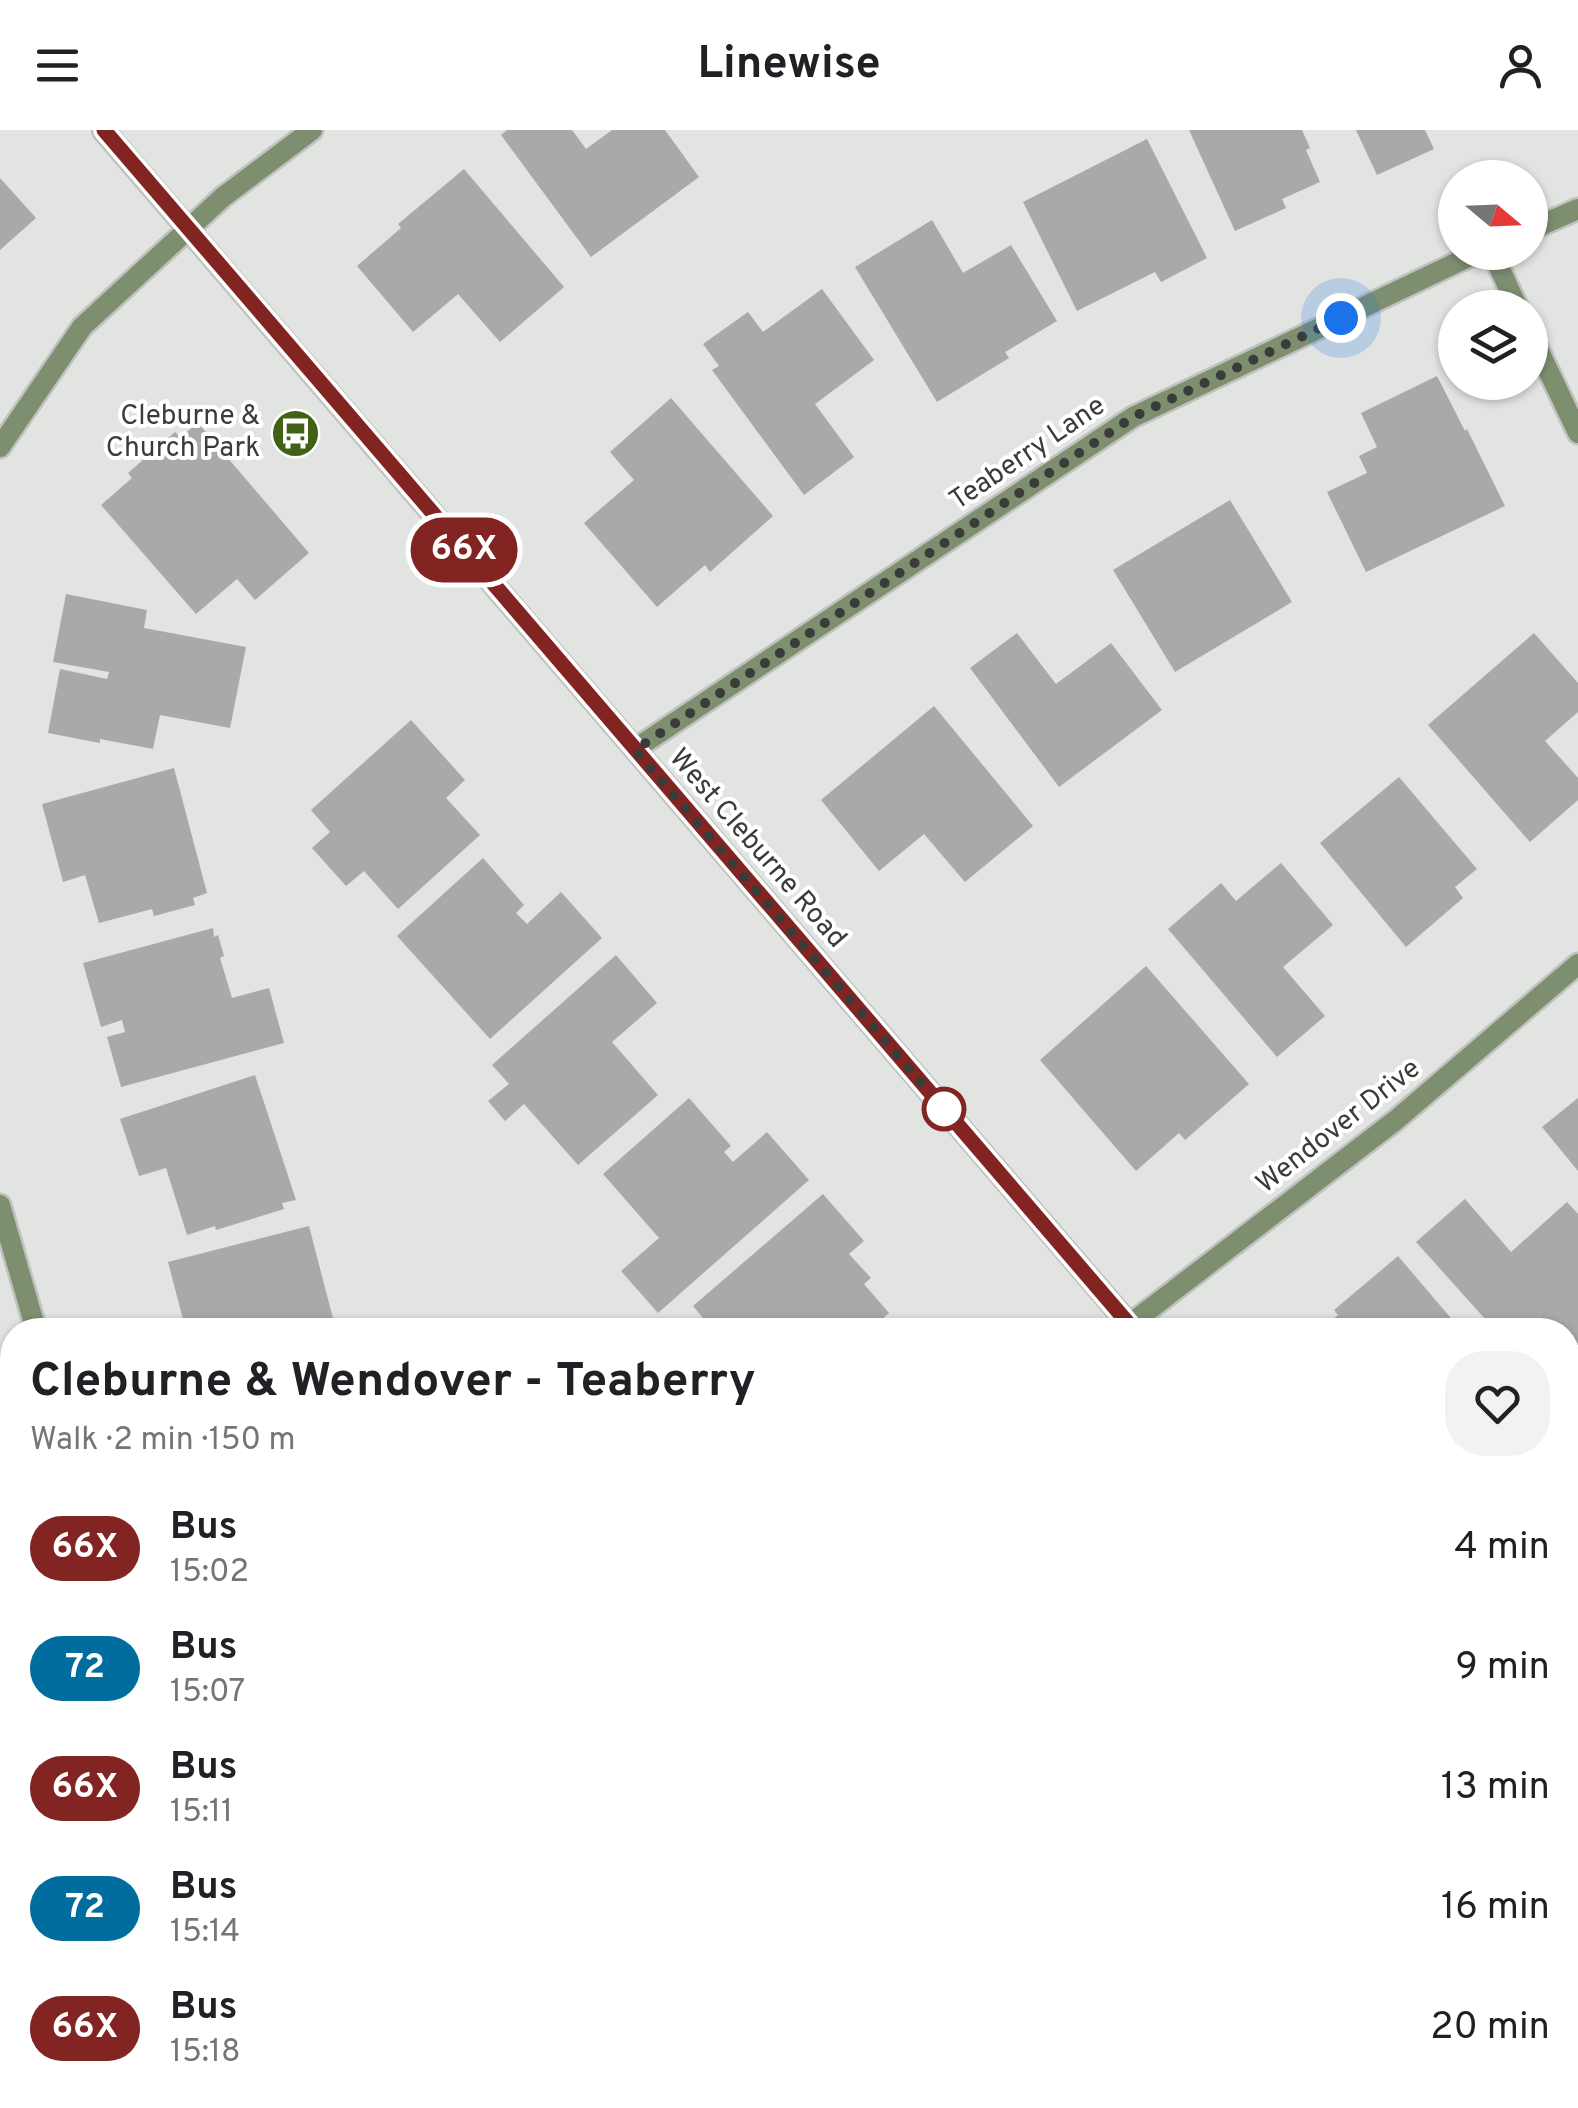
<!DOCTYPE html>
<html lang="en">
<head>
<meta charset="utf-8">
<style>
	body { margin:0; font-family:Overpass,sans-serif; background:#f2f2f2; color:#202124; height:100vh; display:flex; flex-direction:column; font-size:38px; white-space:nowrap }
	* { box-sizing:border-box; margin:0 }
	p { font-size:32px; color:#757577 }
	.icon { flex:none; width:55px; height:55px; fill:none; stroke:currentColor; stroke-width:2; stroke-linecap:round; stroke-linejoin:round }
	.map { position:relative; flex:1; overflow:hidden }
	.details { position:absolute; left:0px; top:1188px; width:1580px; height:792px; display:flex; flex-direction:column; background:#fff; border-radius:40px 40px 0 0; box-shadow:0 2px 8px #0004 }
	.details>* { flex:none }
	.badge { padding:0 20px; border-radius:32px; font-size:35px; line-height:65px }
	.needle { width:65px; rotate:109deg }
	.tools { position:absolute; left:1438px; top:30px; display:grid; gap:20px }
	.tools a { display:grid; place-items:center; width:110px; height:110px; border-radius:50%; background:#fff; box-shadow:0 2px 8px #0004; font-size:50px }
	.you { position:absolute; width:50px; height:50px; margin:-25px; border:8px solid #fff; border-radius:50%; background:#1a73e8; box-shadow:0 0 0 15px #1a73e833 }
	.map>.badge { position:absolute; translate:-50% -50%; box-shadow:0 0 0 5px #fff }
	.round { display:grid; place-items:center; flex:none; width:105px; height:105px; border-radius:40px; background:#f2f2f2 }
	.head { display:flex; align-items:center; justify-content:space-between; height:170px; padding:0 30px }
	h1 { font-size:48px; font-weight:700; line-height:75px }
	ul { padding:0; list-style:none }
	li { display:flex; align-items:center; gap:30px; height:120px; padding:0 30px }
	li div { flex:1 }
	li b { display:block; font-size:38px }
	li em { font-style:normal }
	li .badge { min-width:110px; font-weight:700; text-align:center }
	header { display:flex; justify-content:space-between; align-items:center; height:130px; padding:0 30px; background:#fff; font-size:45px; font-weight:700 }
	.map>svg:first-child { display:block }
	.building { fill:#a8aaa7 }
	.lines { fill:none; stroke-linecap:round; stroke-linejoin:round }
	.service-casing { stroke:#c1c2c0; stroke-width:25 }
	.minor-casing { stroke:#c1c2c0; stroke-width:25 }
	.tertiary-casing { stroke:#c1c2c0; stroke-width:25 }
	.service { stroke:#7e8f70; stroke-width:20 }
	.minor { stroke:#7e8f70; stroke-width:20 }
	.tertiary { stroke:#7e8f70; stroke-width:20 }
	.line-casing { stroke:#fff; stroke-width:22 }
	.line { stroke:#822522; stroke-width:15 }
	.walk { stroke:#3b3b3a; stroke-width:10; stroke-dasharray:0 18 }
	.stop-dot { fill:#fff; stroke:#822522; stroke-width:5 }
	.labels { text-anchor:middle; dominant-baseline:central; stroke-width:8; stroke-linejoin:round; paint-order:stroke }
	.poi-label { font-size:28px; fill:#3b3b3a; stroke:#fff; text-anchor:end }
	.street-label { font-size:28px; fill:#3b3b3a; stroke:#fff }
</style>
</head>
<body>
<header><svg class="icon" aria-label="menu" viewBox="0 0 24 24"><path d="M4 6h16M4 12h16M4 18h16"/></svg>Linewise<svg class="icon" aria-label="person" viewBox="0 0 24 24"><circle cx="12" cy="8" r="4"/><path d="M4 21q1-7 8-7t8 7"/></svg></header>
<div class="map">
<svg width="1578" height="1978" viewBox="0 0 1578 1978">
	<rect width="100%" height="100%" fill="#e2e4e1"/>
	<path class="building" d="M507 0H572L586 19 612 0H665L699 47 591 127 501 5Z
		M1189 0H1302L1310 18 1306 20 1320 52 1282 69 1286 78 1235 101Z
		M1356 0H1425L1434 19 1377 45Z
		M1147 9 1207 128 1161 152 1155 142 1077 181 1023 72Z
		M464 39 564 157 500 212 458 164 413 202 357 136 401 98 398 94Z
		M0 48 36 88 0 120Z
		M932 90 963 143 1011 115 1057 191 1005 222 1009 228 937 272 855 137Z
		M822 159 874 230 815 274 854 327 804 365 712 240 719 236 703 214 748 182 763 202Z
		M1437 246 1465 301 1467 299 1505 376 1366 442 1327 362 1367 343 1359 326 1377 317 1361 283Z
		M671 268 773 386 710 442 705 435 657 477 584 393 634 350 610 322Z
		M198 293 309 423 255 470 237 449 196 484 101 375 132 348 128 343 175 302 180 307Z
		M1230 370 1292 472 1175 542 1113 440Z
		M66 464 147 480 144 498 246 517 230 598 160 585 153 619 100 609V613L48 603 60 539 107 549 109 542 53 532Z
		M1017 503 1056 554 1111 513 1162 580 1059 657 970 538Z
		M1534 503 1578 553V582L1545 611 1578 648V670L1530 712 1428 595Z
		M934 576 1033 696 965 752 924 704 879 741 821 670Z
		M411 590 465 650 446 668 480 705 398 779 364 741 346 756 312 718 330 702 311 680Z
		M174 638 207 763 193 768 195 775 154 786 152 779 99 793 85 745 63 752 42 674Z
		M1399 647 1477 739 1455 757 1463 768 1406 817 1320 713Z
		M483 728 524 775 516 783 527 794 561 762 602 808 490 909 397 806Z
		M1281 733 1333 795 1283 837 1325 886 1277 927 1168 799 1221 753 1236 771Z
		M213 798 214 807 218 805 224 826 220 828 232 868 269 858 284 913 121 957 107 907 125 902 122 890 101 897 83 833Z
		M616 825 657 873 612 912 658 965 578 1035 524 974 505 991 488 971 509 954 492 935Z
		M1146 836 1249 954 1185 1010 1179 1003 1136 1041 1040 930Z
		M255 945 296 1070 282 1073 284 1079 216 1100 215 1096 187 1105 166 1038 139 1046 120 989Z
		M689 968 731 1016 724 1022 733 1032 767 1002 809 1050 658 1183 621 1141 659 1108 603 1044Z
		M1578 968V1041L1542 997Z
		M823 1064 864 1111 849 1124 871 1148 864 1154 889 1183 870 1200H713L693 1176Z
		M1465 1069 1511 1122 1567 1072 1578 1084V1220L1568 1229V1200H1495L1416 1112Z
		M309 1096 336 1200H217L214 1188 185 1197 168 1132Z
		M1398 1126 1461 1200H1320L1338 1185 1334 1180Z
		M0 1455 12 1496 0 1499Z
		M0 1506 12 1545V1580L0 1583Z
		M12 1605V1744L0 1747V1608Z
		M12 1763V1914L8 1915 0 1887V1767Z
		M1575 1927 1578 1930V1978H1464L1455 1968H1568V1933Z
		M884 1968H975L977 1978H849Z
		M1003 1968H1151L1155 1978H1006Z"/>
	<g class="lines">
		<defs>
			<path id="service" d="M1568 1327 1578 1320"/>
			<path id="minor" d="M1530 100 1578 79
				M1492 122 1518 178
				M1530 202 1578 303
				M0 317 82 197 223 67 312 0
				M635 619 1133 287 1479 122
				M0 1075 36 1200
				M1129 1195 1396 990 1578 834
				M285 1978 360 1968"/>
			<path id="tertiary" d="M103 0 1134 1200
				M1568 1694 1578 1706"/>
		</defs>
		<use href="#service" class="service-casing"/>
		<use href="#minor" class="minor-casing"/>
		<use href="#tertiary" class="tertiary-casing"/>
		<use href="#service" class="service"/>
		<use href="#minor" class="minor"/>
		<use href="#tertiary" class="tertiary"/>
	</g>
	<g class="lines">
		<defs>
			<path id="line" d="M104 0 1134 1200"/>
		</defs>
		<use href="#line" class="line-casing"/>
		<use href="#line" class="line"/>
		<path class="walk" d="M944 979 635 620 1133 287 1341 188"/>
	</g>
	<defs>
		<symbol id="bus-disc" viewBox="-11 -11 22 22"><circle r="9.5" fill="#416116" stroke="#fff"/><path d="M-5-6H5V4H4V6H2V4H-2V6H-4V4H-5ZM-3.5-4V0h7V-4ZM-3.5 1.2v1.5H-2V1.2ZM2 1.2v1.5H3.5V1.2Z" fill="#fff"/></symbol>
	</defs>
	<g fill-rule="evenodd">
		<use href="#bus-disc" x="268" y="276" width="55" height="55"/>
	</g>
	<circle class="stop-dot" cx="944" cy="979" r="20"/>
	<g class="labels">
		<g class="poi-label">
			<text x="260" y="287">Cleburne &amp;<tspan x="260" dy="32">Church Park</tspan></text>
		</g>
		<g class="street-label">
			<text transform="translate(1028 324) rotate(-34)">Teaberry Lane</text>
			<text transform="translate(757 719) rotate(49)">West Cleburne Road</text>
			<text transform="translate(1339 997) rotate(-38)">Wendover Drive</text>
		</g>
	</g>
</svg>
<div class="tools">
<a><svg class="needle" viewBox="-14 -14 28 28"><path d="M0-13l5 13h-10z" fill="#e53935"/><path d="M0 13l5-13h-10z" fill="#757577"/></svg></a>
<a><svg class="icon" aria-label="layers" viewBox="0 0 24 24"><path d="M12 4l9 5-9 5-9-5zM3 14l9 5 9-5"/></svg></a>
</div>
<div class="you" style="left:1341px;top:188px"></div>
<b class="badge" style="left:464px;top:420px;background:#822522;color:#fff">66X</b>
<section class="details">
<div class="head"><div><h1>Cleburne &amp; Wendover - Teaberry</h1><p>Walk · 2 min · 150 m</p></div><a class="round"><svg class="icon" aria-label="heart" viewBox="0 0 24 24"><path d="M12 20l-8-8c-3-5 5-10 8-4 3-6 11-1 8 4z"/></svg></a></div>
<ul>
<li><span class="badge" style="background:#822522;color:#fff">66X</span><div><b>Bus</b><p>15:02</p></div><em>4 min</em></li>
<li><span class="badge" style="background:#006d9e;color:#fff">72</span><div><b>Bus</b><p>15:07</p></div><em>9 min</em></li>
<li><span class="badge" style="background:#822522;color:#fff">66X</span><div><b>Bus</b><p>15:11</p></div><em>13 min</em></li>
<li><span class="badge" style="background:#006d9e;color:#fff">72</span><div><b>Bus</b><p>15:14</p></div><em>16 min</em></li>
<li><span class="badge" style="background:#822522;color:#fff">66X</span><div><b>Bus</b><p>15:18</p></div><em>20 min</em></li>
</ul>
</section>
</div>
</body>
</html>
